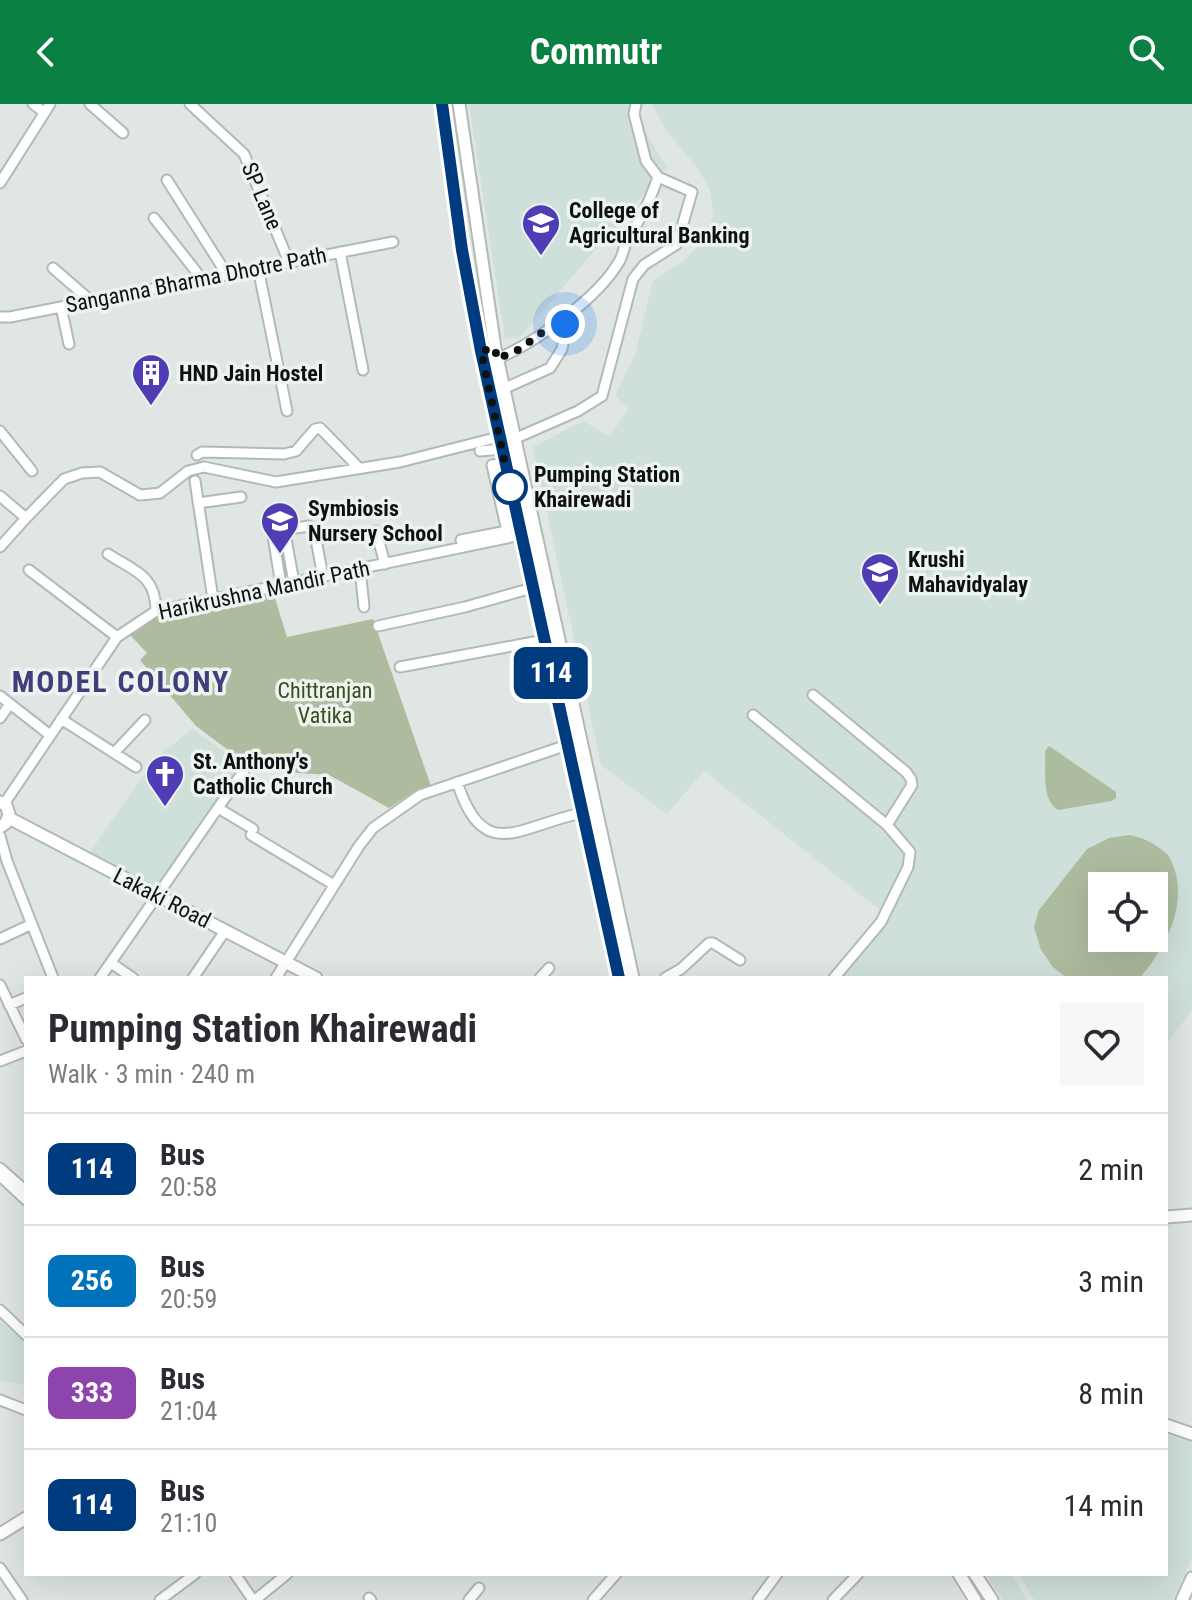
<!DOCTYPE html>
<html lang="en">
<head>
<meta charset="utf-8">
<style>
	body { margin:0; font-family:"Roboto Condensed",sans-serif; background:#f7f7f7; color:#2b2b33; height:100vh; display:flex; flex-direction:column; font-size:30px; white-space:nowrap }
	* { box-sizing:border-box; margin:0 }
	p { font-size:26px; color:#7c7c81 }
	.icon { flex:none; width:44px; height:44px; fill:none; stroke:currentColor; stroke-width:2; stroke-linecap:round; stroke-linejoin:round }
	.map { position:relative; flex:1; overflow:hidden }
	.panel { position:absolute; left:24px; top:872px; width:1144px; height:600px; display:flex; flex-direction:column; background:#fff; border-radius:0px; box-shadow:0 8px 32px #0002 }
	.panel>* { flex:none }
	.badge { padding:0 16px; border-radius:12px; font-size:28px; line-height:52px }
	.buttons { position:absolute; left:1088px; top:768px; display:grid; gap:16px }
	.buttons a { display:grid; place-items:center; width:80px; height:80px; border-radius:0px; background:#fff; box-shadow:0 8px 32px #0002; font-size:40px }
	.you { position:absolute; width:40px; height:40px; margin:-20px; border:6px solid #fff; border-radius:50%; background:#1a73e8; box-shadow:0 0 0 12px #1a73e833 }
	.map>.badge { position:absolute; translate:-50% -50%; box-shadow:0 0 0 4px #fff }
	.round { display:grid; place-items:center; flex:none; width:84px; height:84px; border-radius:0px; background:#f7f7f7 }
	.head { display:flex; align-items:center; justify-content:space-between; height:136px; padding:0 24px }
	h1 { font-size:38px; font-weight:700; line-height:60px }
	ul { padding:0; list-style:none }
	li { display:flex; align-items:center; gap:24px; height:112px; padding:0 24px; border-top:2px solid #e1e1e2 }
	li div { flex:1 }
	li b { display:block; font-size:30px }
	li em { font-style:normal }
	li .badge { min-width:88px; font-weight:700; text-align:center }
	header { display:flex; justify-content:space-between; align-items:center; height:104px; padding:0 24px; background:#0b8043; color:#fff; font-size:36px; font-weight:700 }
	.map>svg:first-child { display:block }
	.built { fill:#cfdfd9; fill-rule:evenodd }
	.green { fill:#adbc9f; fill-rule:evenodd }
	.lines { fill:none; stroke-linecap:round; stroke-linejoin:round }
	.minor-casing { stroke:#b2bab7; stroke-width:13 }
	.major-casing { stroke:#b2bab7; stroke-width:15 }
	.minor { stroke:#fff; stroke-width:9 }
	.major { stroke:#fff; stroke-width:11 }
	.line-casing { stroke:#fff; stroke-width:18 }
	.line { stroke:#003b80; stroke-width:12 }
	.walk { stroke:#0e1110; stroke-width:8; stroke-dasharray:0 14.4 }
	.stop-dot { fill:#fff; stroke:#003b80; stroke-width:4 }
	.labels { text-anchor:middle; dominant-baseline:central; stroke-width:7; stroke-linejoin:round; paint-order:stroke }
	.street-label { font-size:22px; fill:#0e1110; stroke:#ecf4f1 }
	.poi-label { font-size:22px; font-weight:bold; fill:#0e1110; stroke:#ecf4f1; text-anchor:start }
	.stop-label { font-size:22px; font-weight:bold; fill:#0e1110; stroke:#ecf4f1; text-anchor:start }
	.park-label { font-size:22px; fill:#374f18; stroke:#ecf4f1 }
	.district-label { font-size:30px; font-weight:bold; letter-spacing:2px; fill:#423e7b; stroke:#ecf4f1 }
</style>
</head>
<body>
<header><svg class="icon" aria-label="back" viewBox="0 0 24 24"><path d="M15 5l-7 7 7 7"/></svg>Commutr<svg class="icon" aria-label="search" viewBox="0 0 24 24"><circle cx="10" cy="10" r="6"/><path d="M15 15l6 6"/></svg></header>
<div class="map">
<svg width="1192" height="1496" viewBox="0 0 1192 1496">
	<rect width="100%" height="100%" fill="#dfe6e4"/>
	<path class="built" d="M469 0H628L667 63 520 233 505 235Z
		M652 0H1192V906L1166 941V874H843L890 814 704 667 667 710 601 661 533 343 583 317 610 332 629 304 615 292 635 251 653 177 685 156 702 137 713 112 710 85 696 62 668 29ZM1102 782H1154V834H1102Z
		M192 625 242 660 156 784 90 748 155 655Z
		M0 1217 26 1240V1281L0 1277Z
		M1166 1329 1192 1337V1454L1173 1496H1034L1019 1470H1166Z
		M985 1470H1012L1027 1496H1003Z"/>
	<path class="green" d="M273 488 287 533 373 515 431 682 418 685 389 704 329 671 285 668 248 661 196 622 140 556 147 549 129 530 157 512Z
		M1049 642 1116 688V694L1112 697 1058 706C1041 696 1046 665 1045 647Z
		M1129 731C1145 734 1156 740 1168 751 1192 791 1169 840 1140 874H1067L1053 863 1041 846 1034 823 1039 806 1087 745 1109 734ZM1154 782V834H1102V782Z"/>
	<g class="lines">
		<defs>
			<path id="minor" d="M33 0 44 8
				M90 0 123 29
				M190 0 244 50 289 158
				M167 76 226 169
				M0 79 50 0
				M154 114 202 175
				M340 148 363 266
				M53 164 91 197
				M258 164 287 307
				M61 203 69 240
				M0 213H10L393 138
				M497 255C536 238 599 194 620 156 624 148 624 140 629 133 643 110 649 99 658 73L646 57 634 10 636 0
				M503 285 550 264 562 245 568 211
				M0 327 32 367
				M514 335 578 307 602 292 633 175 644 161 677 140 692 88 658 73
				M480 347 502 345
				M197 351 202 348 284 350 296 347 315 325 320 324 359 364
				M195 377 213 495
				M0 392 26 414 0 443
				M198 399 241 393
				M26 414 64 375 82 369 100 368 140 391 151 390 160 389 188 367 204 363 276 378 400 358 499 333
				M271 420 281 481
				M376 427 385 460
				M464 443 461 436 507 427 492 361 505 359
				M108 450C134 467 156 471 156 507
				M360 465 364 503
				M29 466 117 533
				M294 478 285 430 289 425 309 422 314 425 323 473
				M378 522 465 503 532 484
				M400 563 544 536
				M813 591 906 668 911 675 912 681 887 721 910 748 908 763 881 818 834 874
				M0 592 50 631
				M753 611 887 721
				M0 614 10 600
				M61 615 136 663
				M114 649 145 616
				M457 678C484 761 518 722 582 709
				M4 700 117 533 156 507 521 431
				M218 704 253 725
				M251 731 334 781
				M0 732 7 757 53 874
				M0 835 32 820
				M111 859 133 874
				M100 874 245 665
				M193 874 225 827
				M276 874 359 742 373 724 420 691 567 641
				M540 874 549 864
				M665 874 681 865 709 839H713L740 856
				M0 881 26 935
				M9 901 26 894
				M0 957 26 947
				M0 1064 26 1087
				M0 1072 26 1096
				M0 1206 26 1231
				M0 1296 26 1306
				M0 1464 22 1496
				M235 1470 253 1496
				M369 1494 371 1496
				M160 1496 195 1470
				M255 1496 287 1470
				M469 1496 479 1484
				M593 1496 616 1470
				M758 1496 777 1470
				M833 1496 858 1470"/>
			<path id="major" d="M442 0 466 167 480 243 619 874
				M459 0 495 244 633 874
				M0 698 6 701 9 710 6 719 0 723
				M9 714 316 874
				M1166 1113 1192 1111
				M1166 1321 1192 1330
				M0 1430 26 1414
				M959 1470 975 1496
				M975 1470 992 1496
				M1182 1496 1192 1474"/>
		</defs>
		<use href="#minor" class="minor-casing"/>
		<use href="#major" class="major-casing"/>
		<use href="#minor" class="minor"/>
		<use href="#major" class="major"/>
	</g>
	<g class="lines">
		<defs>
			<path id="line" d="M442 0 462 146 481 247 619 874"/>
		</defs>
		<use href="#line" class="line-casing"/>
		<use href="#line" class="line"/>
		<path class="walk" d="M510 383 481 247 495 244 497 255 520 245 568 209 565 220"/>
	</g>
	<defs>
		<symbol id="university-pin" viewBox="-11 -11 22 30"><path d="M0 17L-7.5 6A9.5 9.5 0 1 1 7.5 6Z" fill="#503db5" stroke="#ecf4f1"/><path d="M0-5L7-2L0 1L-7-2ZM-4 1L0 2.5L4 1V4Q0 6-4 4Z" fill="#fff"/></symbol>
		<symbol id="building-pin" viewBox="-11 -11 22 30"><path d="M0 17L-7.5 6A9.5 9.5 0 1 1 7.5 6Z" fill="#503db5" stroke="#ecf4f1"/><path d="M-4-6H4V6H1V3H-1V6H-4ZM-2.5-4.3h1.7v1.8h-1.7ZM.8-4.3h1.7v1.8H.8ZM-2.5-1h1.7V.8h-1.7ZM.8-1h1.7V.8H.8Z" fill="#fff"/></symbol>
		<symbol id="school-pin" viewBox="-11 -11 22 30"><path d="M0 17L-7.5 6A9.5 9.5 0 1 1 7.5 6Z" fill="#503db5" stroke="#ecf4f1"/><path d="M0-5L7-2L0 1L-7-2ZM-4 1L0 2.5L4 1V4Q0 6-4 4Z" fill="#fff"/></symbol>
		<symbol id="church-pin" viewBox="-11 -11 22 30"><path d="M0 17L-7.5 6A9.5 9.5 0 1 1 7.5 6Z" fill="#503db5" stroke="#ecf4f1"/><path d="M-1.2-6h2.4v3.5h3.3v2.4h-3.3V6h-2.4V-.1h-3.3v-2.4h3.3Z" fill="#fff"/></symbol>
	</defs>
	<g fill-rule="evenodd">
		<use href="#university-pin" x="519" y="97" width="44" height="60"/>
		<use href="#building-pin" x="129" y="247" width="44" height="60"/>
		<use href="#school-pin" x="258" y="395" width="44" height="60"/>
		<use href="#university-pin" x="858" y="446" width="44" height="60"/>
		<use href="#church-pin" x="143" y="648" width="44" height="60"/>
	</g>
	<circle class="stop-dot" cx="510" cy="383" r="16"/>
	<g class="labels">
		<g class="street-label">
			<text transform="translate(262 92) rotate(67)">SP Lane</text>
			<text transform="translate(196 176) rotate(-11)">Sanganna Bharma Dhotre Path</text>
			<text transform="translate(264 486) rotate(-12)">Harikrushna Mandir Path</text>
			<text transform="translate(162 794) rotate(27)">Lakaki Road</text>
		</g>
		<g class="poi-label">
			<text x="569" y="106">College of<tspan x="569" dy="25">Agricultural Banking</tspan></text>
			<text x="179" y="269">HND Jain Hostel</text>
			<text x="308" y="404">Symbiosis<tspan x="308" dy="25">Nursery School</tspan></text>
			<text x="908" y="455">Krushi<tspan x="908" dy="25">Mahavidyalay</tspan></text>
			<text x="193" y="657">St. Anthony's<tspan x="193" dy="25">Catholic Church</tspan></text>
		</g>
		<g class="stop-label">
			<text x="534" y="370">Pumping Station<tspan x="534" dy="25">Khairewadi</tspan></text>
		</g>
		<g class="park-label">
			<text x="325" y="586">Chittranjan<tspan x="325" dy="25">Vatika</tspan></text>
		</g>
		<g class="district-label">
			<text x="121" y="577">MODEL COLONY</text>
		</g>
	</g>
</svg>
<div class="buttons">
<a><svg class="icon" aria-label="locate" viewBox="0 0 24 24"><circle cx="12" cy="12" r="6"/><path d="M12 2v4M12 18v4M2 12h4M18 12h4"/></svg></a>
</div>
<div class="you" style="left:565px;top:220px"></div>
<b class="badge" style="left:551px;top:569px;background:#003b80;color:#fff">114</b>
<section class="panel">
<div class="head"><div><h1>Pumping Station Khairewadi</h1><p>Walk · 3 min · 240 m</p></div><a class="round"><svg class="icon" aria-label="heart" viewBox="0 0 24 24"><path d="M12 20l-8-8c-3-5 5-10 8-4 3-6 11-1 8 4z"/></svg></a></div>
<ul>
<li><span class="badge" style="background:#003b80;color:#fff">114</span><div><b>Bus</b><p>20:58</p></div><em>2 min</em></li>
<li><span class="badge" style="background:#0072bc;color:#fff">256</span><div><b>Bus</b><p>20:59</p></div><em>3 min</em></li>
<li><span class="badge" style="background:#8e44ad;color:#fff">333</span><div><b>Bus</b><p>21:04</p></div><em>8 min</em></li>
<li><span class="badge" style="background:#003b80;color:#fff">114</span><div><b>Bus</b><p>21:10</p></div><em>14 min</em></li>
</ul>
</section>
</div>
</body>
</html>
